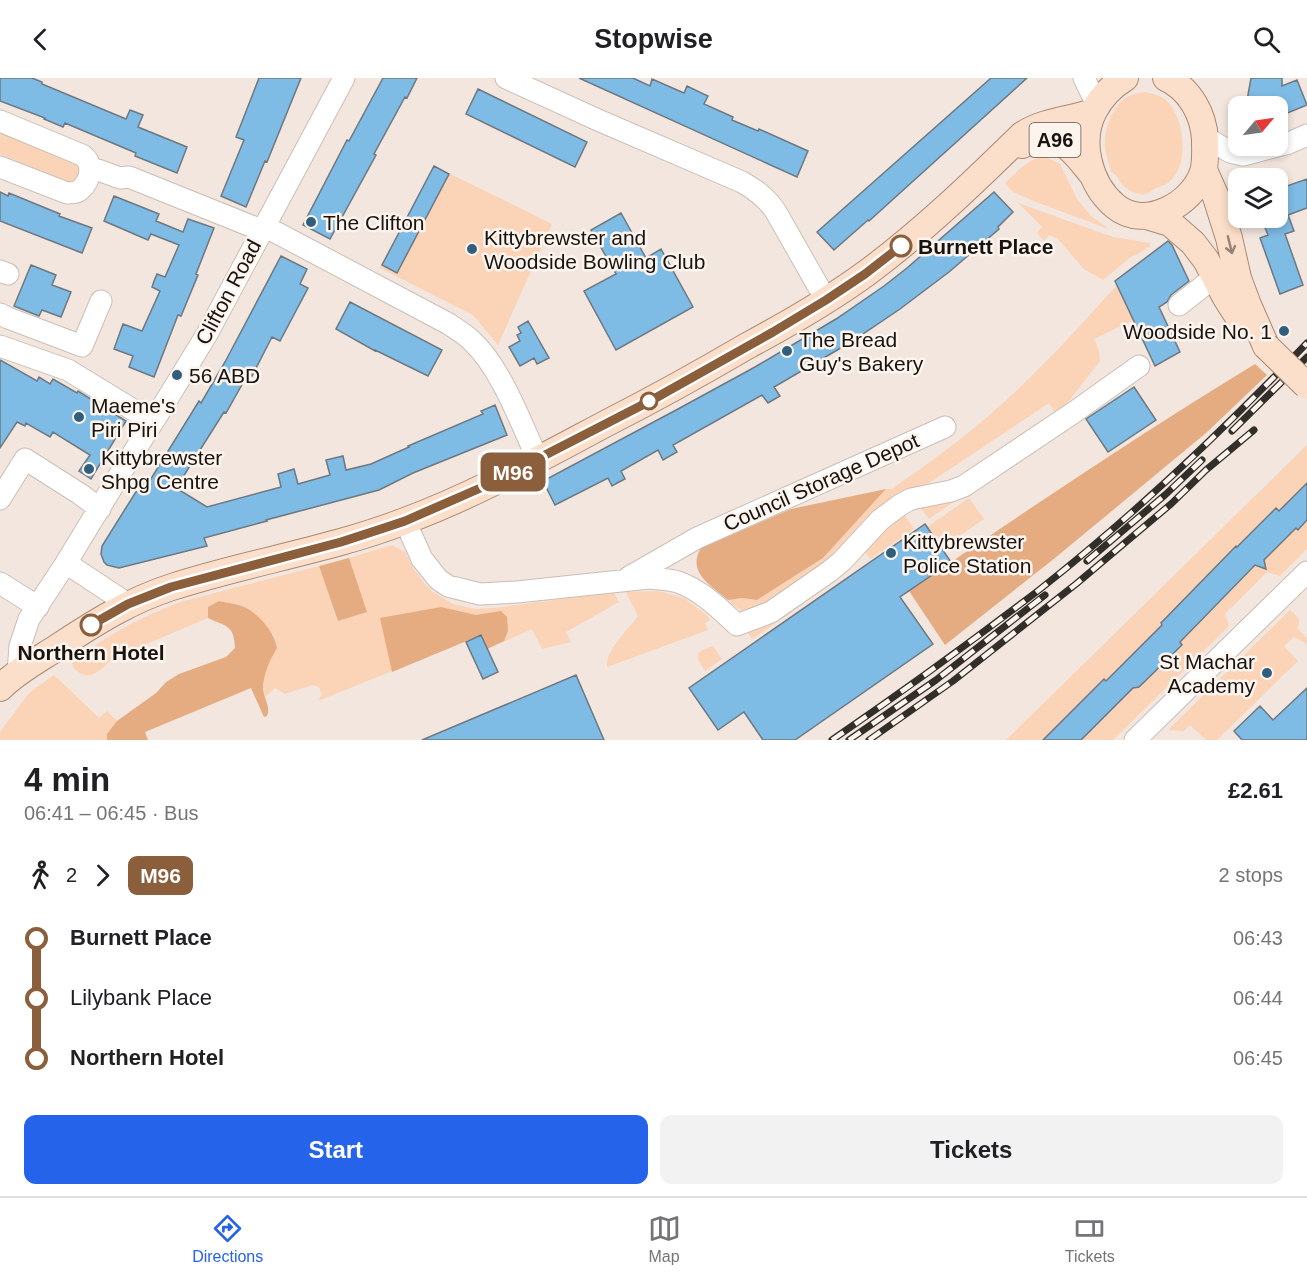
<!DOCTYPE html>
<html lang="en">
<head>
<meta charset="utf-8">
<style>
	body { margin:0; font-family:Arial,sans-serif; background:#f2f2f2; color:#202124; height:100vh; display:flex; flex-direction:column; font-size:22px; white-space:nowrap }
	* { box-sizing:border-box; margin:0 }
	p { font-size:20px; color:#757577 }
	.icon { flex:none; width:33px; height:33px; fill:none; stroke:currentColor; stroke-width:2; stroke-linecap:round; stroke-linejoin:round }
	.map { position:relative; height:662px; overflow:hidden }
	.details { display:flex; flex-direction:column; background:#fff; flex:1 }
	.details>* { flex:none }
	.badge { padding:0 12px; border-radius:9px; font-size:21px; line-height:39px }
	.needle { width:39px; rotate:61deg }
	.controls { position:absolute; left:1228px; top:18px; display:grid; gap:12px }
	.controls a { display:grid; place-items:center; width:60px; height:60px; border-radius:12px; background:#fff; box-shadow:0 3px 9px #0003; font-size:30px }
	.map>.badge { position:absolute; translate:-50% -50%; box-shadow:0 0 0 3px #fff }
	.legs { display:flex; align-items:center; gap:9px; height:66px; padding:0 24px; font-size:20px }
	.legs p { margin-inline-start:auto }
	.headline { display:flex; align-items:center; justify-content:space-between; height:102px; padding:0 24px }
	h1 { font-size:33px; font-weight:600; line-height:45px }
	.action { display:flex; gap:12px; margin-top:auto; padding:12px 24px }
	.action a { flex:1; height:69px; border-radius:12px; background:#2563eb; color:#fff; font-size:24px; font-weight:600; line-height:69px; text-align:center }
	.action a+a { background:#f2f2f2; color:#202124 }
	ul { padding:0 24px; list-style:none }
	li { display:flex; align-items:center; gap:21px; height:60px; font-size:22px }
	li i { display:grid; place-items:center; width:9px; height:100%; margin:0 8px; background:currentColor }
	li i::after { content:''; width:15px; height:15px; margin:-8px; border:4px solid; border-radius:50%; background:#fff }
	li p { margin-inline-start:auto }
	li:first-child i { background:linear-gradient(#0000 50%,currentColor 0) }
	li:last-child i { background:linear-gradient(currentColor 50%,#0000 0) }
	header { display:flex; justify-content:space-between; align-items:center; height:78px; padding:0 24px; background:#fff; font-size:27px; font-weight:600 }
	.tabs { display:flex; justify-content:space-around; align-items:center; height:84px; border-top:2px solid #e0e0e0; background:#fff; font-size:16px; color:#757577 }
	.tabs a { display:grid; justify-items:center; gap:3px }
	.tabs .current { color:#2563eb }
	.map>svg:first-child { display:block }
	.green { fill:#fbd3b6 }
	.forest { fill:#e5ac82 }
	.building { fill:#7ebbe5; stroke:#6e7880; stroke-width:1.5 }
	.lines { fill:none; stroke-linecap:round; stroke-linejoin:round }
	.minor-casing { stroke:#cabfb7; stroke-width:23 }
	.major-casing { stroke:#aa8972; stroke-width:28 }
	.minor { stroke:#fff; stroke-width:21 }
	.major { stroke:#fbdfca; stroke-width:26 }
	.rail-casing { stroke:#322e2a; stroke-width:7 }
	.rail { stroke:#fdf4ee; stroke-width:4.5; stroke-dasharray:14; stroke-linecap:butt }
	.major-bridge-casing { stroke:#aa8972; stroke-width:28; stroke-linecap:butt }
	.major-bridge { stroke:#fbdfca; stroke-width:26 }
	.oneway { stroke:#948376 }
	.line-1-casing { stroke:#fff; stroke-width:14 }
	.line-1 { stroke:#8b5e3c; stroke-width:9 }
	.poi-dot { fill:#305f7e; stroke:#fdf4ee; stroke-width:2 }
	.stop-1-dot { fill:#fff; stroke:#8b5e3c; stroke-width:3 }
	.labels { text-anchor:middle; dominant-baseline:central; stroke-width:5; stroke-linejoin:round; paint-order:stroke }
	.shield { fill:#fdf4ee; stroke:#5b5653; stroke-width:1.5 }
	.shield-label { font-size:20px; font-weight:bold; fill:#161310 }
	.poi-label { font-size:21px; fill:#161310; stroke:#fdf4ee; text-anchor:start }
	.stop-label { font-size:21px; font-weight:bold; fill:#161310; stroke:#fdf4ee; text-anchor:start }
	.street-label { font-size:21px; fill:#161310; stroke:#fdf4ee }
</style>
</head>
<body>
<header><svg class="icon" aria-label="back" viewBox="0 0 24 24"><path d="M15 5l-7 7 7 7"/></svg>Stopwise<svg class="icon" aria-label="search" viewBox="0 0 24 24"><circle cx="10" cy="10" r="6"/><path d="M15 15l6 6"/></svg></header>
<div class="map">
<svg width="1307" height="662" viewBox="0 0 1307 662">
	<rect width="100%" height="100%" fill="#f2e6de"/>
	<path class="green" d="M1146 14C1152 16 1159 17 1163 20 1184 35 1190 82 1172 101 1168 106 1162 108 1156 110 1151 113 1145 118 1139 116 1135 116 1125 110 1123 107 1117 102 1121 99 1111 94 1108 83 1104 72 1105 61 1106 45 1116 22 1132 17 1136 15 1141 15 1146 14Z
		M2 50 5 57 61 80 64 76 78 86C80 93 78 105 68 106 64 107 57 104 53 103L49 96 0 76V52Z
		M1043 78 1060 86 1077 121 1091 138 1109 151 1036 124 1013 114 1005 105C1017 94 1027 82 1043 78Z
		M434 88 552 146 498 267 473 237 380 190Z
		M1018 125 1113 159 1150 165V168L1136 177 1132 178 1103 202 1084 191 1057 160 1049 157 1044 163 1037 155 1042 149Z
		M1117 207 1133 242 1094 261 1099 273 1100 283 1068 324 1056 336 1049 325 923 409 824 488 757 532C742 535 739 532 728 522L742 520 757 522 823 480 886 411H892C927 386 963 361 995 332 1039 294 1078 250 1117 207Z
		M1307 367V471L1280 498 1267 494 1225 536 1229 548 1113 662H1006Z
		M969 420 984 441 942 470 927 449Z
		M958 421 929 441 919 428Z
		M903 435 914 451 870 481 863 471Z
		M392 467 405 474 415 493 425 506 433 514 453 526 475 531 495 530 614 514 619 524 566 554 571 564 542 571 532 551 487 571 481 557 318 623 322 616 319 609 313 607 285 616 275 610 265 619C260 603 269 584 277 570 274 555 260 539 248 531 240 526 228 525 219 523L209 529 208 540 137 570C133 570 128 570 123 572 107 581 93 612 73 589L72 583C109 557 141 538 184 523L319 488 338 543 366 534 349 480Z
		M659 513 684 520 709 539V543L705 545 708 552 607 589C605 572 629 551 638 538L626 514Z
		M791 532 792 534 752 561 748 555 776 541Z
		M1290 532C1296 538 1303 542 1297 550L1307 560V566L1294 559 1284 568 1298 583 1217 662H1206L1190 647 1184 653 1168 652Z
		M713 568 722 581 705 593C694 577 695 574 713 568Z
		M54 597 99 640 107 633 117 643 107 656V662H0V654L29 615Z"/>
	<path class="forest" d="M1255 286 1267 297 1206 355 1130 418 1055 480 945 567 909 513C1022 435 1137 358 1255 286Z
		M886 411 823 480 757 522 742 520 728 522C712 508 686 494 701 470L791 431Z
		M349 480 367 534 338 543 319 488Z
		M219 523C228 525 240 526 248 531 261 539 274 554 277 570 270 582 263 597 263 611 264 621 271 629 267 638L264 639 251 610 145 654 148 662H107V656L117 643 156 615 166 604 179 596 226 579 235 570C234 546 226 549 208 540V529Z
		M441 529 476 537 501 533 507 539 508 553 504 563 487 571 481 557 392 594 380 540Z"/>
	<path class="building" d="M0 0H32L42 4V6L126 41 130 32 143 37 138 49 187 69 177 95 135 78 136 75 65 45 63 49 44 41 45 40 0 23Z
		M259 0H301L267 84 265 83 246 129 221 118 244 62 236 59Z
		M383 0H417L407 20 405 19 374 76 376 77 330 161 303 147 347 62 349 63Z
		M579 0H633L650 8 652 1 684 15 687 8 708 18 704 26 733 39 732 42 758 53 759 51 808 73 797 99Z
		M991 0H1027L869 143 868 142 834 172 817 154Z
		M1251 0H1282V8L1297 2 1307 27 1278 39V28H1246Z
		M478 11 587 64 575 89 466 36Z
		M434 88 449 96 397 195 382 187Z
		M1307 101V130L1288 137 1294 153 1285 156 1303 207 1280 216 1260 160 1268 157 1261 140H1278V111Z
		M0 114 8 118 9 115 60 136 59 138 92 150 82 175 0 143Z
		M994 114 1013 134 998 149 999 151 949 194 900 231 851 264 774 309 780 318 768 325 762 317 673 367 677 374 663 382 658 372 621 393 625 401 619 404 612 408 608 400 555 427 543 403 678 331 755 289 836 241 884 208 907 190Z
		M114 118 159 136 156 143 183 154 188 141 214 150 196 196 198 197 181 238 178 237 154 299 129 289 133 278 114 271 123 246 142 253 160 213 152 209 154 203 157 196 165 199 179 167 151 156 148 162 104 143Z
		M621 135 646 180 661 171 693 229 616 272 584 213 616 196 591 152Z
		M1168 163 1172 167 1189 203 1171 217 1167 224 1159 229 1180 274 1155 288 1115 203Z
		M281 178 307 191 300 206 308 210 280 263 272 259 252 298 248 296 226 335 224 334 176 410 207 429 281 409 278 396 294 391 298 406 330 397 326 382 343 378 346 392 371 386 409 369 408 368 483 336 481 333 495 327 507 357 413 395 379 412 266 442 267 443 204 460 207 468 119 490 107 487 104 484 101 476 102 468 144 401 149 404 199 323 201 325 225 284Z
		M31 187 56 197 52 207 71 214 61 239 42 232 39 238 14 228Z
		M350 224 442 272 428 298 375 272V273L336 251Z
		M528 243 549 280 537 286 534 280 520 288 509 269 520 263 517 257 521 255 518 249Z
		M0 282 37 303 39 299 50 306 53 301 77 315 78 313 126 343 91 401 79 393 90 377 53 354 50 359 26 345 25 348 17 344 0 370Z
		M1134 309 1156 342 1108 374 1086 341Z
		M1307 405V442L1298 452 1296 450 1264 482 1266 491 1255 487 1180 564 1182 567 1139 609 1133 610 1081 662H1043L1104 601 1106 603 1162 547 1161 545 1236 468 1237 469 1276 430 1279 433Z
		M925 446 951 484 900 519 933 566 795 662H763L744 634 718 652 689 610Z
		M481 557 498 594 483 601 466 564Z
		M576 597 604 662H422Z
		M1307 610V662H1242L1234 653 1260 628 1273 642Z"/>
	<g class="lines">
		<defs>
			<path id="minor" d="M506 0 598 42 742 104C756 112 767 120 776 134L826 222
				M1084 0 1097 27
				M0 43 82 77C94 85 91 102 81 111 77 115 72 115 67 115L0 89
				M1205 59 1230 74 1243 77 1289 65 1307 57
				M90 89 120 100 129 99 261 152
				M264 148 449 246C456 251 465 256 472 263 501 290 521 345 538 382
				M0 193 8 196
				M1179 227 1207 205 1217 203
				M0 236 8 240 82 268 101 223
				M0 268 68 292 153 344
				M0 421 25 381 80 416 100 431
				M405 443 422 481 438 501 448 508 480 516 517 514 649 500C658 501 669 501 678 504 701 512 720 531 737 547L771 534 830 493 842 483 880 442 900 427 911 421 951 413 964 408 1073 335 1139 288
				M66 485 128 526
				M629 499 697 460 945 349
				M0 505 38 529
				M18 595 20 568 29 541 66 485 128 383 158 336 207 256 344 0
				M1135 662 1307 494"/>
			<path id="major" d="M1125 0C1112 8 1101 19 1094 33 1078 63 1089 106 1115 128 1145 153 1193 126 1203 94 1206 85 1205 72 1205 62 1204 37 1190 11 1166 0
				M1022 67C1028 64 1035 61 1041 60 1063 57 1079 80 1091 95
				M1204 92 1216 119 1229 160 1238 200 1248 227 1266 268
				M1147 138 1170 145 1193 165 1206 182 1226 220 1244 248
				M0 610C17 593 38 582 58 569 94 545 131 522 172 509 249 484 330 472 405 443 475 417 541 380 607 345 654 321 701 295 747 268 788 246 830 222 868 194 923 153 973 105 1022 57 1043 43 1069 42 1093 34"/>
		</defs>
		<use href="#minor" class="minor-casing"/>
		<use href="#major" class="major-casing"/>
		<use href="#minor" class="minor"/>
		<use href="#major" class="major"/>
		<defs>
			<path id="rail" d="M1232 353 1307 279
				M1087 483 1165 417 1202 382
				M832 662C902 614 971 564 1039 512 1134 437 1223 353 1307 265
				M849 662 936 602 1045 517
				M869 662 953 603 1076 506 1171 426 1206 392 1254 352"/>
		</defs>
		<use href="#rail" class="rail-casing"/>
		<use href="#rail" class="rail"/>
		<defs>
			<path id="major-bridge" d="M1266 268 1307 308"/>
		</defs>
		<use href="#major-bridge" class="major-bridge-casing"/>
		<use href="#major-bridge" class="major-bridge"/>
	</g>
	<defs><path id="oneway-shaft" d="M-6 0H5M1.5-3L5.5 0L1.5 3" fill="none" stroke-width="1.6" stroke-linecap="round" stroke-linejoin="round" transform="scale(1.5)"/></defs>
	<use class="oneway" href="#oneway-shaft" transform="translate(1230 167) rotate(76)"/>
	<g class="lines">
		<defs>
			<path id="line-1" d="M91 547 128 526 171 509 341 464 384 450 405 443 485 408 652 322 773 254 826 222 865 196 901 168"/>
		</defs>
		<use href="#line-1" class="line-1-casing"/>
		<use href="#line-1" class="line-1"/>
	</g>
	<g class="poi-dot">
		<circle cx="311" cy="144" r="6"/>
		<circle cx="472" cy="171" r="6"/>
		<circle cx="1284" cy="253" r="6"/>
		<circle cx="787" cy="273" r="6"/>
		<circle cx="177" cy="297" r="6"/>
		<circle cx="79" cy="339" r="6"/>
		<circle cx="89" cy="391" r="6"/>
		<circle cx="891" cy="475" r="6"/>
		<circle cx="1267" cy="595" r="6"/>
	</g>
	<g class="stop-1-dot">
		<circle cx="901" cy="168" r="10"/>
		<circle cx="649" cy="323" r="8"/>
		<circle cx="91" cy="547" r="10"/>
	</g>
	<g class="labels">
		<rect class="shield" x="1029.5" y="45" width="51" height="34" rx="4.5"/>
		<g class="shield-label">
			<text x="1055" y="62">A96</text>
		</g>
		<g class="poi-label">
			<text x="323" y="144">The Clifton</text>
			<text x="484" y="159">Kittybrewster and<tspan x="484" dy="24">Woodside Bowling Club</tspan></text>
			<text x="1272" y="253" text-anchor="end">Woodside No. 1</text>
			<text x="799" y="261">The Bread<tspan x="799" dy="24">Guy's Bakery</tspan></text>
			<text x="189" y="297">56 ABD</text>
			<text x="91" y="327">Maeme's<tspan x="91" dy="24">Piri Piri</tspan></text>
			<text x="101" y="379">Kittybrewster<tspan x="101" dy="24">Shpg Centre</tspan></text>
			<text x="903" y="463">Kittybrewster<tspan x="903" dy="24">Police Station</tspan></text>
			<text x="1255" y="583" text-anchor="end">St Machar<tspan x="1255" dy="24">Academy</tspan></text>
		</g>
		<g class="stop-label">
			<text x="918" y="168">Burnett Place</text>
			<text x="91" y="574" text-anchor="middle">Northern Hotel</text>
		</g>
		<g class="street-label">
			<text transform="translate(228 214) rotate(-62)">Clifton Road</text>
			<text transform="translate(821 404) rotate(-24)">Council Storage Depot</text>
		</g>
	</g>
</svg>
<div class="controls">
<a><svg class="needle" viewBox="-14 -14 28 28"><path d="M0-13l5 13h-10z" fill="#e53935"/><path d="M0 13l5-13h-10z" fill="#757577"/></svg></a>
<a><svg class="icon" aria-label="layers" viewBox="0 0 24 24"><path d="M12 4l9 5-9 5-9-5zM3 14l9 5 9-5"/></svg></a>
</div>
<b class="badge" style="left:513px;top:394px;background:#8b5e3c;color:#fff">M96</b>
</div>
<section class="details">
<div class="headline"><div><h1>4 min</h1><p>06:41 – 06:45 · Bus</p></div><b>£2.61</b></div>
<div class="legs"><svg class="icon" aria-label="walk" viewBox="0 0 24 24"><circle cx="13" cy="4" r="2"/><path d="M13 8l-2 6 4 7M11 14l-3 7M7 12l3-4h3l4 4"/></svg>2<svg class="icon" aria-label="forward" viewBox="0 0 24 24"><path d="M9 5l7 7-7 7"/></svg><b class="badge" style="background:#8b5e3c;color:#fff">M96</b><p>2 stops</p></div>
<ul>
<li><i style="color:#8b5e3c"></i><b>Burnett Place</b><p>06:43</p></li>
<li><i style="color:#8b5e3c"></i><span>Lilybank Place</span><p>06:44</p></li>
<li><i style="color:#8b5e3c"></i><b>Northern Hotel</b><p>06:45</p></li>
</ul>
<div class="action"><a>Start</a><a>Tickets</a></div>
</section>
<nav class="tabs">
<a class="current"><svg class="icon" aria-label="directions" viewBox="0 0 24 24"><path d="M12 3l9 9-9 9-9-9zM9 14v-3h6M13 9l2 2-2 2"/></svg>Directions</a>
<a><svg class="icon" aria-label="map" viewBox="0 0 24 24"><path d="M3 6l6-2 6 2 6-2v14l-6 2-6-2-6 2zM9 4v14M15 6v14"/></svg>Map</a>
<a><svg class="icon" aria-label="tickets" viewBox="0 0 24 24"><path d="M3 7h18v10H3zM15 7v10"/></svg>Tickets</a>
</nav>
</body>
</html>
